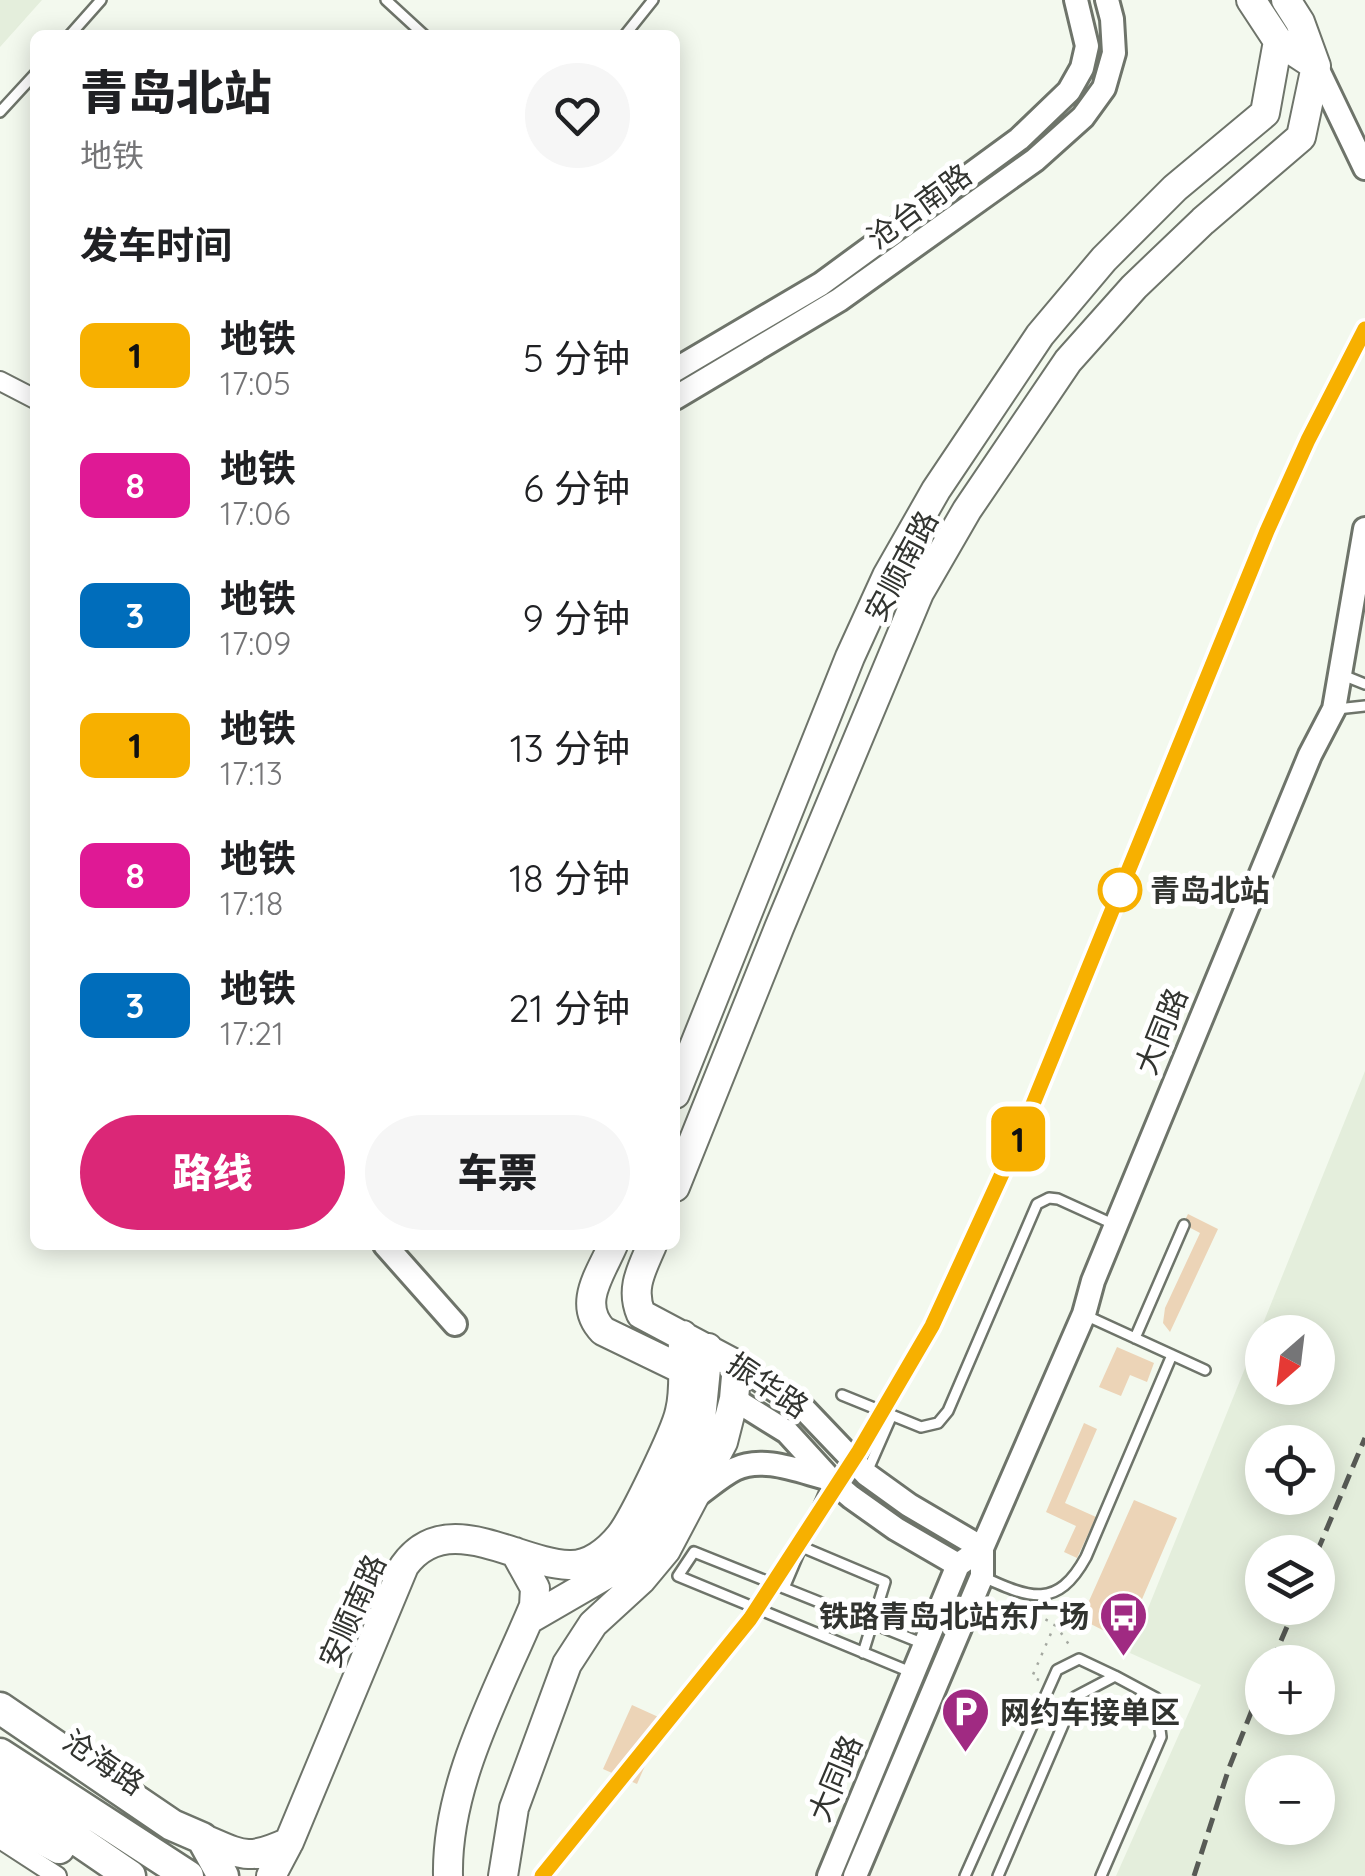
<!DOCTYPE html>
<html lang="zh">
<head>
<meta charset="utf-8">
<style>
	body { margin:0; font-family:Quicksand,"Noto Sans SC",sans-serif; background:#f6f6f6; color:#202124; height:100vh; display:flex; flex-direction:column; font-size:38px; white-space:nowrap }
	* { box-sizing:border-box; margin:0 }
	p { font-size:32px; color:#757577 }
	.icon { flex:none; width:55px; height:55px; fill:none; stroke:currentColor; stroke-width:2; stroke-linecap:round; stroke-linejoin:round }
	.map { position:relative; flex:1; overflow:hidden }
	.side { position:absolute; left:30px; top:30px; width:650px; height:1220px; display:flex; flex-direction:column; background:#fff; border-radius:15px; box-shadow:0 5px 25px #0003 }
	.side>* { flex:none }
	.badge { padding:0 20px; border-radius:15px; font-size:35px; line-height:65px }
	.needle { width:65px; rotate:208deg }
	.buttons { position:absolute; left:1245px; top:1315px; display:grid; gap:20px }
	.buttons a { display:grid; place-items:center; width:90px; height:90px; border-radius:50%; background:#fff; box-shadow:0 5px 25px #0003; font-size:50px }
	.map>.badge { position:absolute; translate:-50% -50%; box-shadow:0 0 0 5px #fff }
	h2 { padding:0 50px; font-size:38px; line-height:90px }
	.round { display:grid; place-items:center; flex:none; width:105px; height:105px; border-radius:52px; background:#f6f6f6 }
	.head { display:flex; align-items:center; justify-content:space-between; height:170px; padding:0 50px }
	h1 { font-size:48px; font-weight:800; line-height:75px }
	.button { display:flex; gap:20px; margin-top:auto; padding:20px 50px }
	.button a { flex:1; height:115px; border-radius:60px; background:#db2777; color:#fff; font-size:40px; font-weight:800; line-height:115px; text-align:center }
	.button a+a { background:#f6f6f6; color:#202124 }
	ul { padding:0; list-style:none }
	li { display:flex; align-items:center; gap:30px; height:130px; padding:0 50px }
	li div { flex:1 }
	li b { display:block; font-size:38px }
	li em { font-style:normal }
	li .badge { min-width:110px; font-weight:700; text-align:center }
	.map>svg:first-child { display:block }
	.built { fill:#e4eedc; fill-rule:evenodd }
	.green { fill:#ecd4b7 }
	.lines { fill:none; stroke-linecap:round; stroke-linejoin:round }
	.service-casing { stroke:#6e746a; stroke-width:14 }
	.minor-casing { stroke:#6e746a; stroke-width:22 }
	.tertiary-casing { stroke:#6e746a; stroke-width:28 }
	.secondary-casing { stroke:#6e746a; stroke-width:32 }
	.primary-casing { stroke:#6e746a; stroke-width:35 }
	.path { stroke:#a4a8a0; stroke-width:2.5; stroke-dasharray:2.5 8; stroke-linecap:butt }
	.service { stroke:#fff; stroke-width:9 }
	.minor { stroke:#fff; stroke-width:18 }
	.tertiary { stroke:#fff; stroke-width:22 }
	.secondary { stroke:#fff; stroke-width:28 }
	.primary { stroke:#fff; stroke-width:30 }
	.rail { stroke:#575a55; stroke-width:5; stroke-dasharray:15 8; stroke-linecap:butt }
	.line-casing { stroke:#fff; stroke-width:22 }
	.line { stroke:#f7b000; stroke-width:15 }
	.stop-dot { fill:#fff; stroke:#f7b000; stroke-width:5 }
	.labels { text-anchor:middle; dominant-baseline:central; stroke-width:10; stroke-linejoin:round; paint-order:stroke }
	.street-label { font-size:30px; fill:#323430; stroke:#fff }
	.stop-label { font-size:30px; font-weight:bold; fill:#323430; stroke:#fff; text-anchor:start }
	.poi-label { font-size:30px; font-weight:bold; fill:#323430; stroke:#fff; text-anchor:end }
</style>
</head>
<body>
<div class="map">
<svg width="1365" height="1876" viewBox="0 0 1365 1876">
	<rect width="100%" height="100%" fill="#f3f9ee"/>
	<path class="built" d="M0 0H42L0 47Z
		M1365 1071V1876H1116L1201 1685 1130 1653ZM1262 1332H1318V1388H1262ZM1262 1442H1318V1498H1262ZM1262 1552H1318V1608H1262ZM1262 1662H1318V1718H1262ZM1262 1772H1318V1828H1262Z"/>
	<path class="green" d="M1188 1214 1218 1229 1170 1332 1163 1323 1165 1308 1200 1233 1183 1224Z
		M1117 1347 1154 1363 1147 1382 1130 1375 1121 1396 1099 1387Z
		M1084 1423 1097 1429 1065 1503 1096 1517 1077 1558 1064 1552 1076 1526 1046 1512Z
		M1134 1500 1177 1518 1124 1641 1081 1619Z
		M632 1705 665 1720 637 1784 603 1769Z"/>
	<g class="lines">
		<defs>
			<path id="service" d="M386 0 424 35
				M70 35 101 0
				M625 35 653 0
				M0 112 35 74
				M1340 674 1365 684
				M1337 709 1365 706
				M1087 1316 1205 1370
				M1135 1338 1184 1225
				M842 1395 921 1427 938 1423 948 1411 1037 1204 1049 1198 1058 1199 1113 1224
				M867 1472 892 1415
				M802 1547 885 1582 863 1653
				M983 1577C1030 1598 1057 1610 1086 1557L1172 1355
				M784 1588 829 1482
				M913 1673 678 1576 694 1552 924 1644
				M965 1876 1057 1670 1079 1659 1115 1676
				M998 1876 1075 1697 1115 1676 1156 1698 1161 1737 1101 1876"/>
			<path id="minor" d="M0 381 35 399
				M0 1839 57 1876"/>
			<path id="tertiary" d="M1316 66 1365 168
				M675 370 821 284 1019 139 1069 91 1082 68 1087 46 1076 0
				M675 398 839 300 1035 160 1083 117 1104 88 1114 53 1112 19 1107 0
				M385 1245 455 1324
				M737 1365 804 1409 866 1474 909 1505 982 1548V1576L855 1876
				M734 1399 787 1432 830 1479 851 1497 896 1529 958 1565
				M695 1497C708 1488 721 1476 735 1469 763 1455 801 1472 830 1479
				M829 1876 958 1565 982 1548 1084 1314 1093 1281 1116 1225 1310 755 1334 709 1365 529"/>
			<path id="secondary" d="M1251 0 1278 41 1316 66
				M1286 0 1300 22 1316 66
				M675 1094 850 657 887 576 936 490 1040 335 1104 259 1175 188 1265 113 1278 41
				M675 1187 779 928 919 593 967 510 1068 361 1134 287 1203 221 1301 137 1316 66
				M613 1245C600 1275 577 1304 603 1331L696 1376
				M528 1620 616 1569 643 1541 700 1429 708 1348
				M202 1838C244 1856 247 1861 289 1842
				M271 1876 289 1842 404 1566C446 1507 516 1563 569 1565 589 1566 608 1551 620 1536 633 1520 676 1431 680 1411 686 1387 682 1359 683 1335
				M448 1876C446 1783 499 1690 534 1606L535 1588 515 1552
				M503 1876 514 1808 567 1664 593 1624 641 1580 666 1550 723 1442 734 1399 737 1365 641 1314C630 1288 642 1269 652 1245"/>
			<path id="primary" d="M0 1708 172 1825 202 1838 223 1876
				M0 1754 188 1876
				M0 1787 130 1876
				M0 1816 59 1848"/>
		</defs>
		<use href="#service" class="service-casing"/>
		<use href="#minor" class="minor-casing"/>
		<use href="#tertiary" class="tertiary-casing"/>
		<use href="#secondary" class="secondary-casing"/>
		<use href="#primary" class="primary-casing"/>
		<path class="path" d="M1017 1606 1055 1624 1032 1677 1039 1680
			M1055 1624 1072 1649"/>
		<use href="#service" class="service"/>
		<use href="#minor" class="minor"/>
		<use href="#tertiary" class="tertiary"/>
		<use href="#secondary" class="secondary"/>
		<use href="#primary" class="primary"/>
		<path class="rail" d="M1317 1552 1365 1438
			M1272 1662 1295 1608
			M1194 1876 1229 1768 1262 1685"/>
	</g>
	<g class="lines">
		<defs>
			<path id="line" d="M542 1876 750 1619 859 1451 932 1326 1024 1126 1267 531 1308 440 1365 329"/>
		</defs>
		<use href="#line" class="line-casing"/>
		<use href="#line" class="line"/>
	</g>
	<defs>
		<symbol id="bus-pin" viewBox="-11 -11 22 30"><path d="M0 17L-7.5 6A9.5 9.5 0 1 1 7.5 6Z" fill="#a02a82" stroke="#fff"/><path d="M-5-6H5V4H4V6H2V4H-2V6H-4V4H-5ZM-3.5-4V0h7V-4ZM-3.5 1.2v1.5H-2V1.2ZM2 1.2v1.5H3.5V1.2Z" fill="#fff"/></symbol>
		<symbol id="parking-pin" viewBox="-11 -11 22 30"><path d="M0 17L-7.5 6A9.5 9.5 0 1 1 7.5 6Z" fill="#a02a82" stroke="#fff"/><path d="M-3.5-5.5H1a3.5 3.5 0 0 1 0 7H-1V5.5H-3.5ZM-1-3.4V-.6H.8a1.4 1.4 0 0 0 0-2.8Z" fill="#fff"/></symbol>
	</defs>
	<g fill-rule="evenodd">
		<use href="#bus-pin" x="1096" y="1588" width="55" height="75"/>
		<use href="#parking-pin" x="938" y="1684" width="55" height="75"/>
	</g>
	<circle class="stop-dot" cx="1120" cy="890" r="20"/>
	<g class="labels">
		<g class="street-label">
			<text transform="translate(919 206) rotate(-36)">沧台南路</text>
			<text transform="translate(901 566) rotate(-62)">安顺南路</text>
			<text transform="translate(1161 1031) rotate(-68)">大同路</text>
			<text transform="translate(768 1385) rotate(34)">振华路</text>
			<text transform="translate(352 1611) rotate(-66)">安顺南路</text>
			<text transform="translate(104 1762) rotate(34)">沧海路</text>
			<text transform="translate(835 1778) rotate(-67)">大同路</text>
		</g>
		<g class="stop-label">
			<text x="1150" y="890">青岛北站</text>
		</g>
		<g class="poi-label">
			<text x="1089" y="1616">铁路青岛北站东广场</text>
			<text x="1000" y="1712" text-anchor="start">网约车接单区</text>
		</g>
	</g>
</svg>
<div class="buttons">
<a><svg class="needle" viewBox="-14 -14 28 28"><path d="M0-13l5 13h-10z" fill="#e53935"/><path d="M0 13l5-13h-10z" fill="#757577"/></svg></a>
<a><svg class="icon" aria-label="locate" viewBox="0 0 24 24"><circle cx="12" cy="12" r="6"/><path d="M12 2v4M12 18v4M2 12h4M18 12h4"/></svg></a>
<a><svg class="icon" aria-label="layers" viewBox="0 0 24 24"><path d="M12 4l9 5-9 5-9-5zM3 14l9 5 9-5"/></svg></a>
<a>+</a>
<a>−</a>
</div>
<b class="badge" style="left:1018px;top:1139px;background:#f7b000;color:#111">1</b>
<section class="side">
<div class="head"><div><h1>青岛北站</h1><p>地铁</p></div><a class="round"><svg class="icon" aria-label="heart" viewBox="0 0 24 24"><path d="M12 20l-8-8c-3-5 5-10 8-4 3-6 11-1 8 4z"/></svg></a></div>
<h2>发车时间</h2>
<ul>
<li><span class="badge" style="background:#f7b000;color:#111">1</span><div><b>地铁</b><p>17:05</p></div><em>5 分钟</em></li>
<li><span class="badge" style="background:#df1995;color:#fff">8</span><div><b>地铁</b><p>17:06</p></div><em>6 分钟</em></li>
<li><span class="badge" style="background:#006dbb;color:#fff">3</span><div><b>地铁</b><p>17:09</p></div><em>9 分钟</em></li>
<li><span class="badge" style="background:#f7b000;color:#111">1</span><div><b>地铁</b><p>17:13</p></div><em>13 分钟</em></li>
<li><span class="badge" style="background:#df1995;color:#fff">8</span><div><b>地铁</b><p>17:18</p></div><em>18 分钟</em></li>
<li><span class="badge" style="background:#006dbb;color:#fff">3</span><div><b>地铁</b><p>17:21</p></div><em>21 分钟</em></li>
</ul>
<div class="button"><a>路线</a><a>车票</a></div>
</section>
</div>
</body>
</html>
